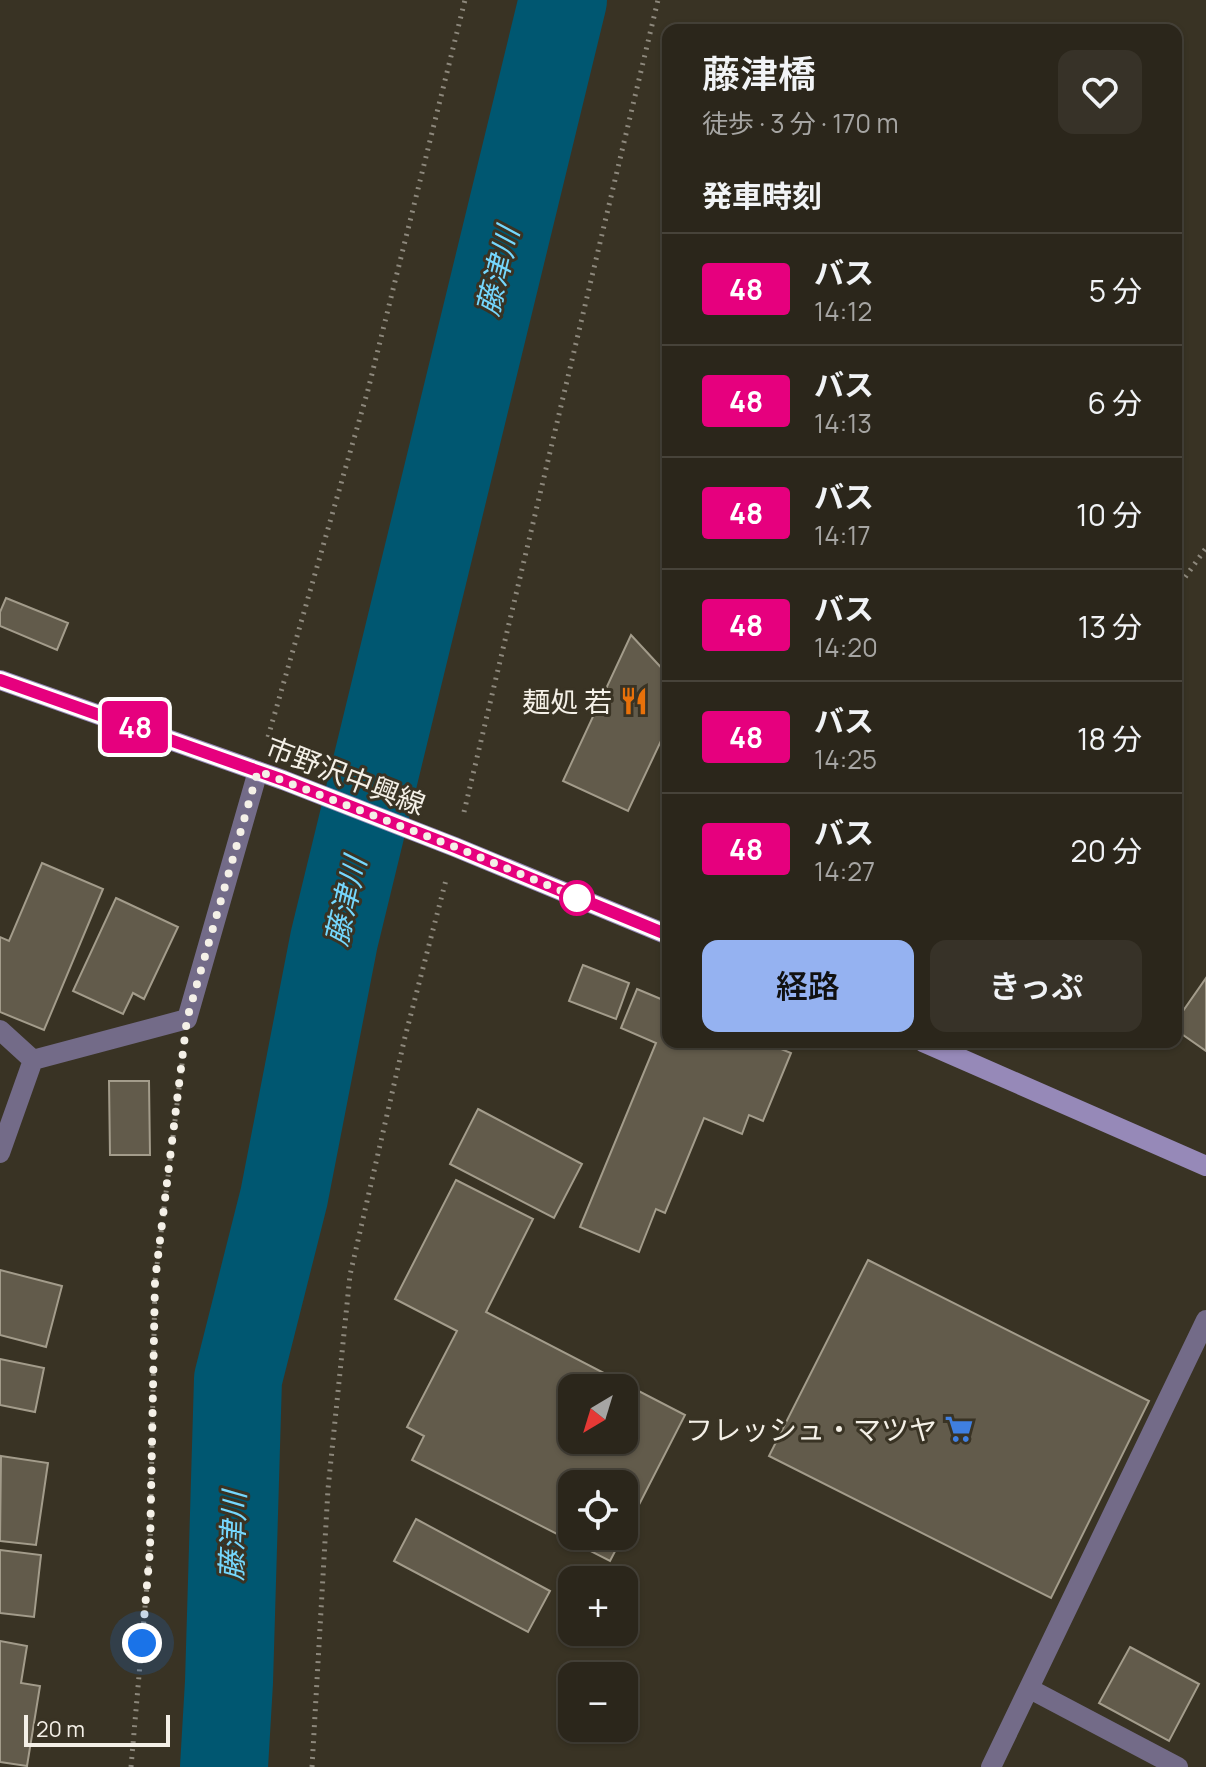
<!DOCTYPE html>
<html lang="ja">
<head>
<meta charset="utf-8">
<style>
	body { margin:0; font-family:Manrope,"Noto Sans JP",sans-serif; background:#373228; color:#f1f3f6; height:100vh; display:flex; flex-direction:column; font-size:30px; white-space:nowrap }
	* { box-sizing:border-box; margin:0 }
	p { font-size:26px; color:#a6a5a3 }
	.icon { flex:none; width:44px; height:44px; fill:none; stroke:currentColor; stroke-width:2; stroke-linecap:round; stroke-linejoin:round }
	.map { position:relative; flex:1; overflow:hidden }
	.details { position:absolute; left:662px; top:24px; width:520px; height:1024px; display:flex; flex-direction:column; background:#2b261b; border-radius:16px; box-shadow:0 2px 6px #0004,0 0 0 2px #47433a }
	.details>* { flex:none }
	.badge { padding:0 16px; border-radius:6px; font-size:28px; line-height:52px }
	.needle { width:52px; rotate:218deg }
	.buttons { position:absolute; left:558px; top:1374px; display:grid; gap:16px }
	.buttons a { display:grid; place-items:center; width:80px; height:80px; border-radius:16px; background:#2b261b; box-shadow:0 2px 6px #0004,0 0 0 2px #47433a; font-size:40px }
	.scale { position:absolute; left:24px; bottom:20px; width:146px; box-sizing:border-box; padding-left:8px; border:4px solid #f4f0e7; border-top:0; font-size:22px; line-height:28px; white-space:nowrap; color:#f4f0e7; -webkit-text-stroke:6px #393324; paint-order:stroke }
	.you { position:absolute; width:40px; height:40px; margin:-20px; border:6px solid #fff; border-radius:50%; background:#1a73e8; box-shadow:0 0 0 12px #1a73e833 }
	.map>.badge { position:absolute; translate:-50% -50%; box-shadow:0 0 0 4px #fff }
	h2 { padding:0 40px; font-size:30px; line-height:72px }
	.round { display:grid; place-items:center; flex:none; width:84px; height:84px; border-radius:16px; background:#373228 }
	.summary { display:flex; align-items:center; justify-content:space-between; height:136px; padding:0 40px }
	h1 { font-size:38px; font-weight:600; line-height:60px }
	.primary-button { display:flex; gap:16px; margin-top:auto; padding:16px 40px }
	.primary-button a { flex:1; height:92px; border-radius:16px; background:#95b2f1; color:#111; font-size:32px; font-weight:600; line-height:92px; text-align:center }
	.primary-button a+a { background:#373228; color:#f1f3f6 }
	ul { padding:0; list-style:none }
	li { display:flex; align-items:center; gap:24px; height:112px; padding:0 40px; border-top:2px solid #47433a }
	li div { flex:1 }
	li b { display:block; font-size:30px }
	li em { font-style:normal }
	li .badge { min-width:88px; font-weight:700; text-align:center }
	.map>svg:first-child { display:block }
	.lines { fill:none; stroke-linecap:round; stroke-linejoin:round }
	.river { stroke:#005771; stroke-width:88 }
	.building { fill:#625b4b; stroke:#a39c8b; stroke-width:2; fill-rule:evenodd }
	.path { stroke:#8d887c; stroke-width:5; stroke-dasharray:2 6; stroke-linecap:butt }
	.street { stroke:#736b88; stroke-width:20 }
	.secondary { stroke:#9689b8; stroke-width:20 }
	.line-casing { stroke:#fff; stroke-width:18 }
	.line { stroke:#e6007e; stroke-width:12 }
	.walk { stroke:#f4f0e7; stroke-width:8; stroke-dasharray:0 14.4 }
	.stop-dot { fill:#fff; stroke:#e6007e; stroke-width:4 }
	.labels { text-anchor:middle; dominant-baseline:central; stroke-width:6; stroke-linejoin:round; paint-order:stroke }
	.poi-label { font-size:28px; fill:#f4f0e7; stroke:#393324; text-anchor:end }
	.street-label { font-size:28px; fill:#f4f0e7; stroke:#393324 }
	.water-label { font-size:30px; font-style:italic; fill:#75d7fd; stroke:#393324 }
</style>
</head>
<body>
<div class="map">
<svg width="1206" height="1767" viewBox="0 0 1206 1767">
	<rect width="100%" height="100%" fill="#393324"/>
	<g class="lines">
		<path class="river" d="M224 1767 229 1682 238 1379 284 1197 334 940 563 0"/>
	</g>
	<path class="building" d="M6 598 68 623 57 650 0 626V612Z
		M631 635 668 675V726L628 811 563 781Z
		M42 863 103 889 44 1030 0 1012V937L9 941Z
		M116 898 178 927 144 999 133 993 123 1014 73 991Z
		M583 965 629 983 616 1019 569 1001Z
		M1206 978V1051L1176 1030V1021Z
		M637 989 668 1002V1042H764L791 1053 763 1121 749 1115 742 1134 704 1118 665 1213 656 1209 639 1252 580 1227 656 1043 621 1028Z
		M109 1081H149L150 1155H110Z
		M478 1109 582 1164 554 1218 450 1164Z
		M456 1180 533 1219 486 1312 685 1415 624 1534V1484H572V1536H623L610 1561 412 1460 424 1436 407 1427 457 1331 395 1299ZM572 1388H624V1440H572Z
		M868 1260 1149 1401 1051 1598 769 1456Z
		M0 1270 62 1286 46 1347 0 1335Z
		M0 1359 44 1368 35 1412 0 1405Z
		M1 1456 48 1463 36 1545 0 1541Z
		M416 1519 550 1591 528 1632 394 1561Z
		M0 1550 41 1555 34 1617 0 1613Z
		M0 1641 27 1646 21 1683 40 1686 27 1766 0 1762Z
		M1130 1647 1199 1684 1169 1741 1099 1703Z"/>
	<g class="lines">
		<path class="path" d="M1176 590 1206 548
			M268 737 368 390 465 0
			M464 812 658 0
			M131 1767 150 1550 155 1281 183 1056
			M312 1767 328 1489 350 1275 405 1037 446 880"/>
		<path class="street" d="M0 1030 33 1060
			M33 1060 187 1019 258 771
			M0 1153 33 1060
			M1030 1689 1178 1767
			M991 1767 1206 1320"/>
		<path class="secondary" d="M0 680 283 780 455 847 668 935
			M923 1042 1206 1166"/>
	</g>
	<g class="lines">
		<defs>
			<path id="line" d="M0 680 283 780 455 847 668 935"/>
		</defs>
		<use href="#line" class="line-casing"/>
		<use href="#line" class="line"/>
		<path class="walk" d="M142 1643 150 1550 155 1281 187 1019 258 771 455 847 588 902 577 898"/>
	</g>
	<defs>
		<symbol id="restaurant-bare" viewBox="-9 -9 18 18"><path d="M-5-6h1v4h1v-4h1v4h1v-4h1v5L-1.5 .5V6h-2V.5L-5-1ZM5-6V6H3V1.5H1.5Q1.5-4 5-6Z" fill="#e8710a" stroke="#393324" stroke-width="2.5" paint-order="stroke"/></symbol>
		<symbol id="supermarket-bare" viewBox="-9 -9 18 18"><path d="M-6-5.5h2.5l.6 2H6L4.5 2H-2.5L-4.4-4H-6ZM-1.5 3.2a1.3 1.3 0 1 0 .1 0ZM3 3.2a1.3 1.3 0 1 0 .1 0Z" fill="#3f7fe0" stroke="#393324" stroke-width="2.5" paint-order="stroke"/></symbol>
	</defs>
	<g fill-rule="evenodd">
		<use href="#restaurant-bare" x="614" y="681" width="40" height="40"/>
		<use href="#supermarket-bare" x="939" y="1409" width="40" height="40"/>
	</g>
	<circle class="stop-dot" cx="577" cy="898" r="16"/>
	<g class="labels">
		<g class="poi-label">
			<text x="612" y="701">麺処 若</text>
			<text x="937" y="1429">フレッシュ・マツヤ</text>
		</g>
		<g class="street-label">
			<text transform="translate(346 775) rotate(21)">市野沢中興線</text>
		</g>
		<g class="water-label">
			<text transform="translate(497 271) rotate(-76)">藤津川</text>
			<text transform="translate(345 901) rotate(-77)">藤津川</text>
			<text transform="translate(232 1536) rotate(-88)">藤津川</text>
		</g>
	</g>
</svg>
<div class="buttons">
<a><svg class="needle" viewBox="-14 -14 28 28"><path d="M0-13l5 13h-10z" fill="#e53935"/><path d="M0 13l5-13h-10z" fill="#a6a5a3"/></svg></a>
<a><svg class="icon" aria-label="locate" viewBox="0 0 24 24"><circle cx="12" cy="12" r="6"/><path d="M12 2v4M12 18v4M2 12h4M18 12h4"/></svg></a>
<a>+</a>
<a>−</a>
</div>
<div class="scale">20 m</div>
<div class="you" style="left:142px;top:1643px"></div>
<b class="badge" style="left:135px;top:727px;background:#e6007e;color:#fff">48</b>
<section class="details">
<div class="summary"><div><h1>藤津橋</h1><p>徒歩 · 3 分 · 170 m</p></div><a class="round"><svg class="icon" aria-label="heart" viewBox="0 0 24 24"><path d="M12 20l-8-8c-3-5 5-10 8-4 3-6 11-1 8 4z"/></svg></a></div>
<h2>発車時刻</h2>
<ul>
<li><span class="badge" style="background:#e6007e;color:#fff">48</span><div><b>バス</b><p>14:12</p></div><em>5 分</em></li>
<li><span class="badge" style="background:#e6007e;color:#fff">48</span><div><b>バス</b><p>14:13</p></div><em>6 分</em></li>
<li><span class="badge" style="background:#e6007e;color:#fff">48</span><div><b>バス</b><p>14:17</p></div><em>10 分</em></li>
<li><span class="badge" style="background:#e6007e;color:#fff">48</span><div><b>バス</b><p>14:20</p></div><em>13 分</em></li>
<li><span class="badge" style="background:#e6007e;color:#fff">48</span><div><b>バス</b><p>14:25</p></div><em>18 分</em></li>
<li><span class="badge" style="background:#e6007e;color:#fff">48</span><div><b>バス</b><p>14:27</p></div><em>20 分</em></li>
</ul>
<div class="primary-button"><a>経路</a><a>きっぷ</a></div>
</section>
</div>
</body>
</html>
